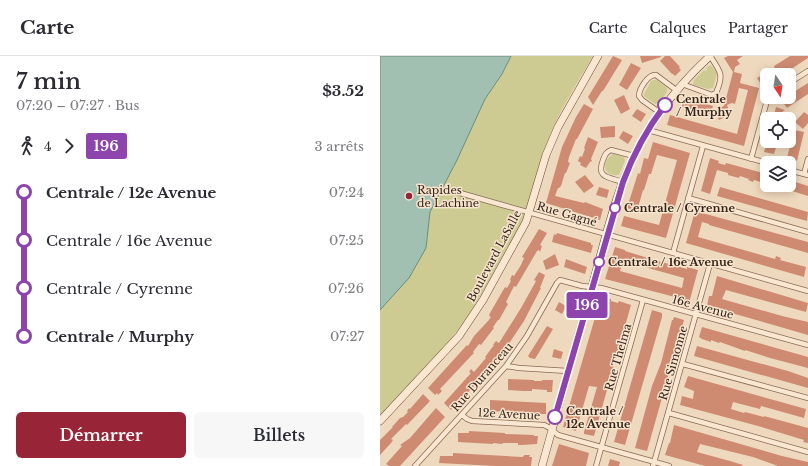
<!DOCTYPE html>
<html lang="fr">
<head>
<meta charset="utf-8">
<style>
	body { margin:0; font-family:"Libre Baskerville",serif; background:#f7f7f7; color:#2b2b33; height:100vh; display:flex; flex-direction:column; font-size:15px; white-space:nowrap }
	* { box-sizing:border-box; margin:0 }
	p { font-size:13px; color:#7c7c81 }
	.icon { flex:none; width:22px; height:22px; fill:none; stroke:currentColor; stroke-width:2; stroke-linecap:round; stroke-linejoin:round }
	.map { position:relative; flex:1; overflow:hidden }
	.side { display:flex; flex-direction:column; background:#fff; width:380px }
	.side>* { flex:none }
	.badge { padding:0 8px; border-radius:3px; font-size:14px; line-height:26px }
	.needle { width:26px; rotate:167deg }
	.buttons { position:absolute; left:380px; top:12px; display:grid; gap:8px }
	.buttons a { display:grid; place-items:center; width:36px; height:36px; border-radius:6px; background:#fff; box-shadow:0 2px 10px #0003; font-size:20px }
	.map>.badge { position:absolute; translate:-50% -50%; box-shadow:0 0 0 2px #fff }
	.legs { display:flex; align-items:center; gap:6px; height:44px; padding:0 16px; font-size:13px }
	.legs p { margin-inline-start:auto }
	.headline { display:flex; align-items:center; justify-content:space-between; height:68px; padding:0 16px }
	h1 { font-size:22px; font-weight:600; line-height:30px }
	.primary-button { display:flex; gap:8px; margin-top:auto; padding:8px 16px }
	.primary-button a { flex:1; height:46px; border-radius:6px; background:#972537; color:#fff; font-size:16px; font-weight:600; line-height:46px; text-align:center }
	.primary-button a+a { background:#f7f7f7; color:#2b2b33 }
	ul { padding:0 16px; list-style:none }
	li { display:flex; align-items:center; gap:14px; height:48px; font-size:15px }
	li i { display:grid; place-items:center; width:6px; height:100%; margin:0 5px; background:currentColor }
	li i::after { content:''; width:10px; height:10px; margin:-5px; border:3px solid; border-radius:50%; background:#fff }
	li p { margin-inline-start:auto }
	li:first-child i { background:linear-gradient(#0000 50%,currentColor 0) }
	li:last-child i { background:linear-gradient(currentColor 50%,#0000 0) }
	header { display:flex; align-items:center; gap:24px; box-sizing:border-box; height:56px; padding:0 20px; background:#fff; border-bottom:1px solid #e1e1e2 }
	header strong { font-size:19px }
	nav { display:flex; gap:22px; margin-inline-start:auto; font-size:14px }
	main { display:flex; flex:1; min-height:0 }
	.map>svg:first-child { display:block }
	.green { fill:#cdcb92 }
	.water { fill:#a1c0b2; stroke:#698e7f }
	.building { fill:#ce8b72; fill-rule:evenodd }
	.lines { fill:none; stroke-linecap:round; stroke-linejoin:round }
	.street-casing { stroke:#876956; stroke-width:6 }
	.secondary-casing { stroke:#694a3a; stroke-width:8 }
	.street { stroke:#f9e7d1; stroke-width:4.5 }
	.secondary { stroke:#f9e7d1; stroke-width:7 }
	.line-1-casing { stroke:#fff; stroke-width:9 }
	.line-1 { stroke:#8e44ad; stroke-width:6 }
	.stop-1-dot { fill:#fff; stroke:#8e44ad; stroke-width:2 }
	.poi-dot { fill:#972537; stroke:#f6e4cd; stroke-width:1.5 }
	.labels { text-anchor:middle; dominant-baseline:central; stroke-width:3; stroke-linejoin:round; paint-order:stroke }
	.stop-label { font-size:11px; font-weight:bold; fill:#36241b; stroke:#f6e4cd; text-anchor:start }
	.poi-label { font-size:11px; fill:#36241b; stroke:#f6e4cd; text-anchor:start }
	.street-label { font-size:11px; fill:#36241b; stroke:#f6e4cd }
</style>
</head>
<body>
<header>
<strong>Carte</strong>
<nav><a>Carte</a><a>Calques</a><a>Partager</a></nav>
</header>
<main>
<section class="side">
<div class="headline"><div><h1>7 min</h1><p>07:20 – 07:27 · Bus</p></div><b>$3.52</b></div>
<div class="legs"><svg class="icon" aria-label="walk" viewBox="0 0 24 24"><circle cx="13" cy="4" r="2"/><path d="M13 8l-2 6 4 7M11 14l-3 7M7 12l3-4h3l4 4"/></svg>4<svg class="icon" aria-label="forward" viewBox="0 0 24 24"><path d="M9 5l7 7-7 7"/></svg><b class="badge" style="background:#8e44ad;color:#fff">196</b><p>3 arrêts</p></div>
<ul>
<li><i style="color:#8e44ad"></i><b>Centrale / 12e Avenue</b><p>07:24</p></li>
<li><i style="color:#8e44ad"></i><span>Centrale / 16e Avenue</span><p>07:25</p></li>
<li><i style="color:#8e44ad"></i><span>Centrale / Cyrenne</span><p>07:26</p></li>
<li><i style="color:#8e44ad"></i><b>Centrale / Murphy</b><p>07:27</p></li>
</ul>
<div class="primary-button"><a>Démarrer</a><a>Billets</a></div>
</section>
<div class="map">
<svg width="428" height="410" viewBox="0 0 428 410">
	<rect width="100%" height="100%" fill="#efd9be"/>
	<path class="green" d="M0 0 65 124 77 104 105 43 122 18 131 0H213C196 29 177 58 166 90 156 116 151 143 141 169L89 260 66 289 0 360Z
		M330 9 332 10 337 17 333 32 328 33 314 29 313 28 314 24 324 14 325 15 327 14 326 12Z
		M274 24H277L287 32V36L282 43 280 42 279 47 275 48 264 40V38L271 25Z
		M234 98 244 101 245 105 239 119C236 119 231 119 229 117 221 112 227 100 234 98Z"/>
	<path class="water" d="M0 0H131L122 18 105 43 77 104 50 156 46 192 29 222 0 254Z"/>
	<path class="building" d="M233 0 242 4 223 35H222L213 49 208 41Z
		M260 0H281V1L262 7Z
		M285 0H290L300 11 299 12 301 14 295 20 293 18H292L280 5Z
		M348 0H363L357 4 360 8 355 11 354 16 362 18 360 27 379 32 364 90 287 69 290 59 357 78 368 34 359 32 355 48 352 47 347 49 351 60 348 62 347 60 339 64 334 54 344 50 353 16 344 2Z
		M410 0H428V2L402 19H387V27L382 30 377 22 395 11 394 10Z
		M251 7 261 12 247 34 239 29Z
		M428 27V38L407 52 401 44 405 41H409V39Z
		M244 39 250 53 241 58 234 44Z
		M304 41 333 50 330 59 302 51Z
		M204 48 213 53 197 83H196L189 101 188 106 190 107 186 117H185L184 120 181 130 179 132H178L175 140 204 147 205 146 223 153 220 164 166 147 182 91 196 61Z
		M396 51 405 54 402 56H405L403 63H393Z
		M257 53 266 58 261 66 252 60Z
		M424 56 428 59V67L423 73 415 66Z
		M235 70V81L221 82 220 71Z
		M414 74 424 76 417 105 407 102Z
		M243 75 253 80 248 88 239 82Z
		M208 81 218 86 211 103 212 105 210 106 206 112 200 109 201 107 198 105 200 100 202 101 205 93 204 92Z
		M387 85H398L394 98 384 96Z
		M273 86 310 97 286 182 241 170 244 160 279 169 297 104 277 99 271 118H269L264 134H263L257 155 247 152 258 117 260 118 264 102 268 103Z
		M330 102 339 105 338 107 345 109 346 107 387 118V128L374 124 373 126 368 124 369 123 360 120 359 122 348 119V117L337 114 330 138 321 135Z
		M205 119 214 130 204 137 195 126Z
		M409 124 428 130V140L396 130V129H409Z
		M219 131 229 134 227 142 216 139Z
		M340 131 428 156 427 165 337 140Z
		M315 155 428 186V197L329 169V168L322 166 318 181 395 203 396 200 401 202 400 204 426 211 424 221 306 187Z
		M159 173 167 177 160 189 162 190 160 196 159 194 157 195 136 231 134 230 126 246 128 248 119 264H118L113 271 114 272 101 289 99 288 93 296 94 297 91 300 60 333 62 335 58 339 57 337 55 339 48 332 87 289 88 290 94 280 108 265 111 261 109 260 110 257 125 231 127 232 131 225 130 224 132 219 134 220 141 209 144 202 142 201Z
		M177 177 211 187V189H213L211 197 172 186 174 178 176 179Z
		M235 191 245 194V195L278 205 307 213V211L318 214 309 247 298 244 299 242 225 223ZM243 205 304 222 302 232 240 215Z
		M175 198 179 209 166 214 163 205Z
		M186 203 207 211 205 218 184 211Z
		M159 216 165 219 160 232H161L144 265 126 292 127 293 122 299 121 298 102 323 96 329V328L71 354 64 347 91 317 89 316 91 313 94 316 106 302 105 301 114 289H113L116 285 119 287 141 252 156 225 154 224Z
		M337 220 428 247 426 256 346 234 342 243 402 260 428 266V279L327 250 329 240H332Z
		M189 237 197 239 194 248 187 246Z
		M221 241 231 243V245L238 247 239 245 251 249 214 380 204 378V376L217 331 209 330 196 375 183 371Z
		M179 246 186 250 182 258 175 254Z
		M272 254 282 257V261L245 389 234 386Z
		M294 261 304 264 267 395 255 392 272 330 281 307 292 264H293Z
		M167 270 173 273 155 303 150 302 148 300Z
		M322 271 428 301V312L390 302 365 294V295L340 286 339 287 331 284V286L322 283 319 281Z
		M317 290 408 315 428 322V332L314 300Z
		M174 293 183 296 181 303 172 301Z
		M308 320 426 353 424 362 381 350 380 353 353 346 351 353 364 357 365 356 384 361V360L428 372V387L423 386 424 384 378 370 300 349 302 340 313 343 314 335 304 331Z
		M128 323 154 324V325H162V324H173L172 336H167V334L152 333V335H143L128 334Z
		M43 338 50 345 27 369 26 368 11 383 13 384 11 387 0 399V384L13 371H12L20 362 23 361 28 356 27 355 29 352 30 353Z
		M110 344 166 347V358H155V357L110 355Z
		M56 352 65 361 20 410H9L6 408 22 390 20 389 30 382Z
		M294 369 402 400 428 406V410H398L373 401 320 388 317 396 350 405 363 409 362 410H325L285 399 289 387H290Z
		M89 375 125 377V378L154 379V380H158L157 388 142 389H138V387H123L122 388 113 387V388L78 386V377H89Z
		M179 388 209 397 206 410H172Z
		M73 397 142 401 144 400V399H150L149 401H152L151 410H116L59 407 60 400H73Z
		M230 403 240 406 239 410H228Z"/>
	<g class="lines">
		<defs>
			<path id="street" d="M409 27 428 15
				M302 28 332 39 336 37C344 19 341 16 330 0
				M279 56 262 44 259 40C259 33 268 18 276 19L296 34
				M268 74 387 107
				M371 103 388 41
				M409 114 428 119
				M424 118 428 103
				M243 126C228 121 216 122 223 104 225 99 226 96 231 94L254 100
				M73 135 428 235
				M308 142 428 176
				M293 197 323 90
				M303 308 428 342
				M126 310 139 312 188 315
				M289 357 428 396
				M82 359 87 363 92 365 164 369 170 372 178 379 289 410
				M35 410 126 310 147 280 177 227 180 224 202 230 221 232 428 289
				M216 410 263 244
				M273 410 330 208"/>
			<path id="secondary" d="M0 365 79 280 103 244 146 166 166 99 178 71 218 0
				M162 410C179 350 195 290 212 230 222 195 230 159 243 125 261 77 292 35 330 0"/>
		</defs>
		<use href="#street" class="street-casing"/>
		<use href="#secondary" class="secondary-casing"/>
		<use href="#street" class="street"/>
		<use href="#secondary" class="secondary"/>
	</g>
	<g class="lines">
		<defs>
			<path id="line-1" d="M175 361 243 126C253 99 267 73 285 49"/>
		</defs>
		<use href="#line-1" class="line-1-casing"/>
		<use href="#line-1" class="line-1"/>
	</g>
	<g class="stop-1-dot">
		<circle cx="285" cy="49" r="7"/>
		<circle cx="235" cy="152" r="5"/>
		<circle cx="219" cy="206" r="5"/>
		<circle cx="175" cy="361" r="7"/>
	</g>
	<circle class="poi-dot" cx="29" cy="140" r="4"/>
	<g class="labels">
		<g class="stop-label">
			<text x="296" y="43">Centrale<tspan x="296" dy="13">/ Murphy</tspan></text>
			<text x="244" y="152">Centrale / Cyrenne</text>
			<text x="228" y="206">Centrale / 16e Avenue</text>
			<text x="186" y="355">Centrale /<tspan x="186" dy="13">12e Avenue</tspan></text>
		</g>
		<g class="poi-label">
			<text x="37" y="134">Rapides<tspan x="37" dy="13">de Lachine</tspan></text>
		</g>
		<g class="street-label">
			<text transform="translate(187 158) rotate(16)">Rue Gagné</text>
			<text transform="translate(114 200) rotate(-62)">Boulevard LaSalle</text>
			<text transform="translate(323 251) rotate(15)">16e Avenue</text>
			<text transform="translate(238 301) rotate(-74)">Rue Thelma</text>
			<text transform="translate(293 307) rotate(-74)">Rue Simonne</text>
			<text transform="translate(102 321) rotate(-49)">Rue Duranceau</text>
			<text transform="translate(129 358) rotate(3)">12e Avenue</text>
		</g>
	</g>
</svg>
<div class="buttons">
<a><svg class="needle" viewBox="-14 -14 28 28"><path d="M0-13l5 13h-10z" fill="#e53935"/><path d="M0 13l5-13h-10z" fill="#7c7c81"/></svg></a>
<a><svg class="icon" aria-label="locate" viewBox="0 0 24 24"><circle cx="12" cy="12" r="6"/><path d="M12 2v4M12 18v4M2 12h4M18 12h4"/></svg></a>
<a><svg class="icon" aria-label="layers" viewBox="0 0 24 24"><path d="M12 4l9 5-9 5-9-5zM3 14l9 5 9-5"/></svg></a>
</div>
<b class="badge" style="left:207px;top:249px;background:#8e44ad;color:#fff">196</b>
</div>
</main>
</body>
</html>
